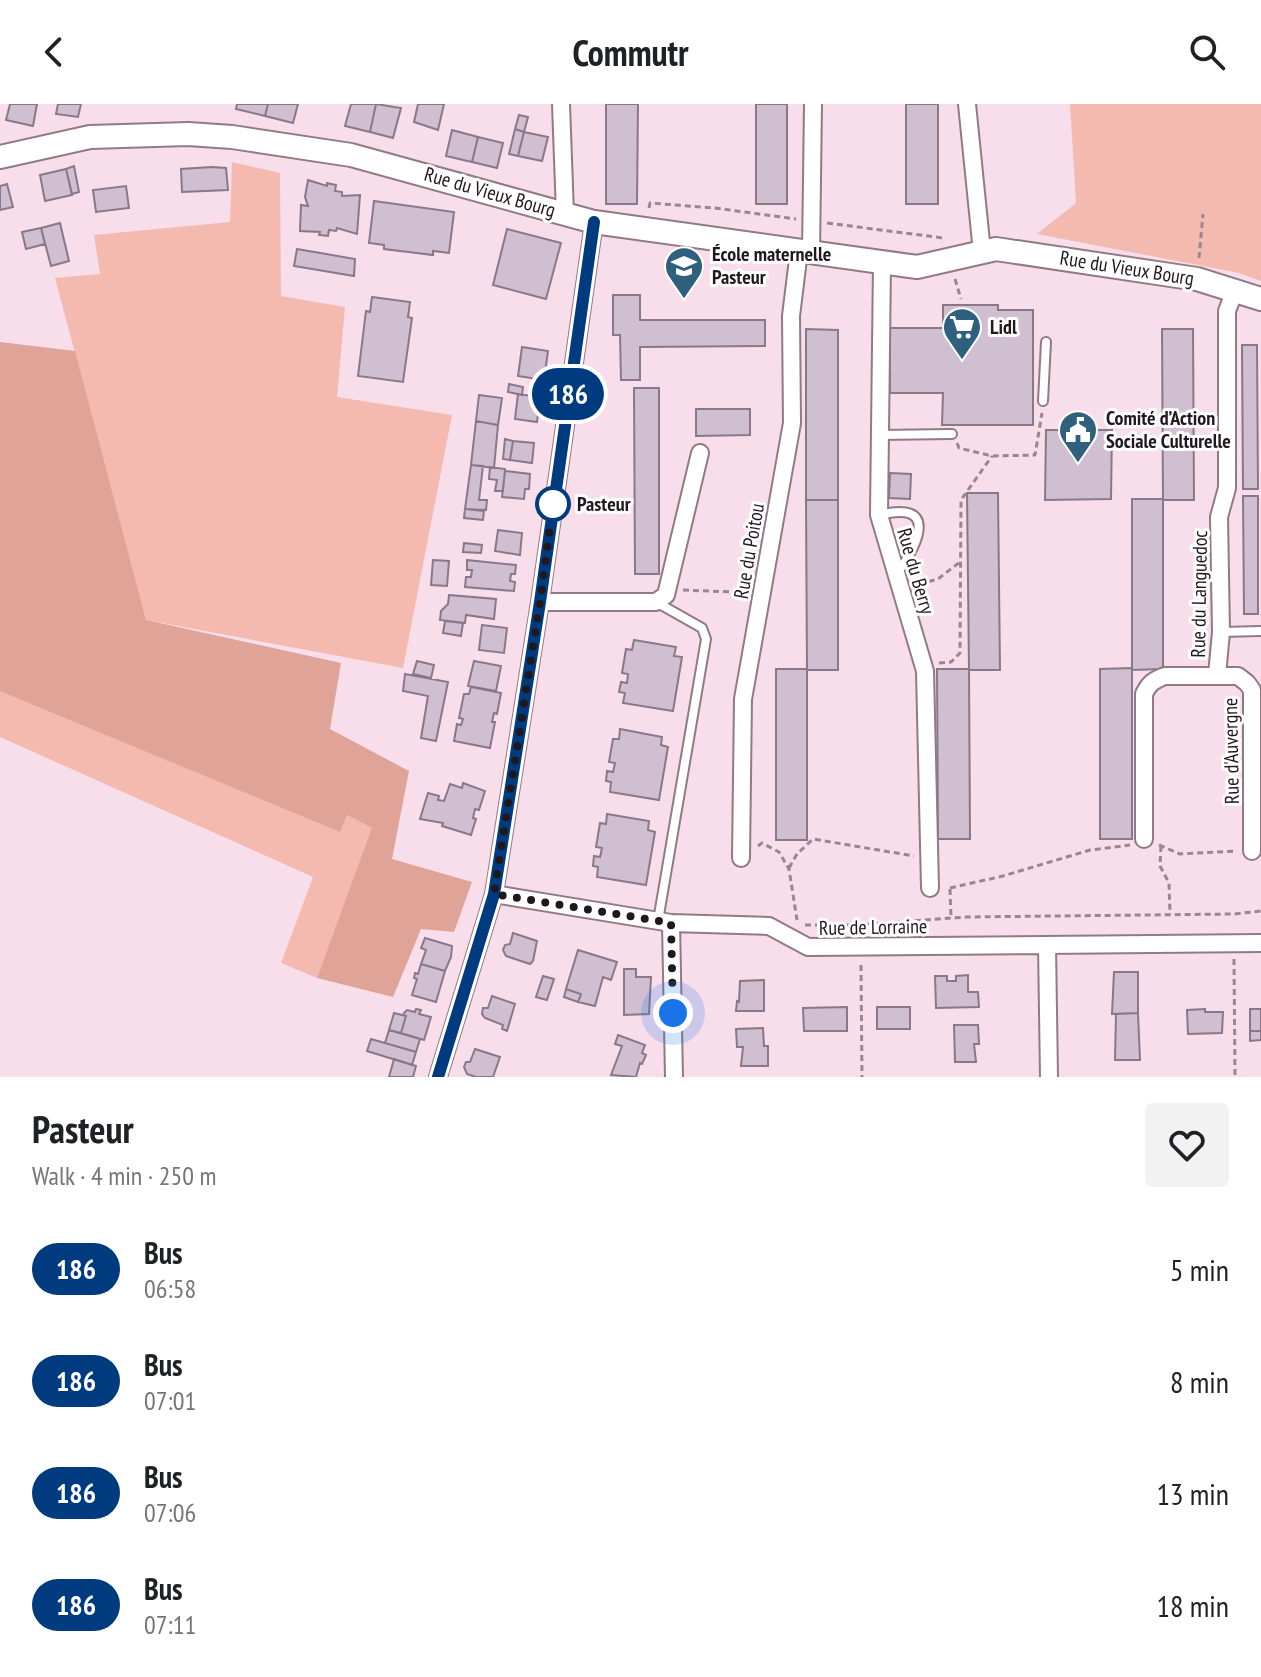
<!DOCTYPE html>
<html lang="en">
<head>
<meta charset="utf-8">
<style>
	body { margin:0; font-family:"PT Sans Narrow",sans-serif; background:#f2f2f2; color:#202124; height:100vh; display:flex; flex-direction:column; font-size:30px; white-space:nowrap }
	* { box-sizing:border-box; margin:0 }
	p { font-size:26px; color:#757577 }
	.icon { flex:none; width:44px; height:44px; fill:none; stroke:currentColor; stroke-width:2; stroke-linecap:round; stroke-linejoin:round }
	.map { position:relative; height:973px; overflow:hidden }
	.sheet { display:flex; flex-direction:column; background:#fff; flex:1 }
	.sheet>* { flex:none }
	.badge { padding:0 16px; border-radius:26px; font-size:28px; line-height:52px }
	.you { position:absolute; width:40px; height:40px; margin:-20px; border:6px solid #fff; border-radius:50%; background:#1a73e8; box-shadow:0 0 0 12px #1a73e833 }
	.map>.badge { position:absolute; translate:-50% -50%; box-shadow:0 0 0 4px #fff }
	.round { display:grid; place-items:center; flex:none; width:84px; height:84px; border-radius:8px; background:#f2f2f2 }
	.overview { display:flex; align-items:center; justify-content:space-between; height:136px; padding:0 32px }
	h1 { font-size:38px; font-weight:700; line-height:60px }
	ul { padding:0; list-style:none }
	li { display:flex; align-items:center; gap:24px; height:112px; padding:0 32px }
	li div { flex:1 }
	li b { display:block; font-size:30px }
	li em { font-style:normal }
	li .badge { min-width:88px; font-weight:700; text-align:center }
	header { display:flex; justify-content:space-between; align-items:center; height:104px; padding:0 32px; background:#fff; font-size:36px; font-weight:700 }
	.map>svg:first-child { display:block }
	.green { fill:#f4bab0 }
	.forest { fill:#e0a398 }
	.building { fill:#d0bed1; stroke:#88788a; stroke-width:2 }
	.lines { fill:none; stroke-linecap:round; stroke-linejoin:round }
	.service-casing { stroke:#917a86; stroke-width:12 }
	.minor-casing { stroke:#917a86; stroke-width:20 }
	.tertiary-casing { stroke:#917a86; stroke-width:26 }
	.path { stroke:#998790; stroke-width:3; stroke-dasharray:6 4; stroke-linecap:butt }
	.service { stroke:#fff; stroke-width:8 }
	.minor { stroke:#fff; stroke-width:16 }
	.tertiary { stroke:#fff; stroke-width:22 }
	.line-casing { stroke:#fff; stroke-width:18 }
	.line { stroke:#003b80; stroke-width:12 }
	.walk { stroke:#21181d; stroke-width:8; stroke-dasharray:0 14.4 }
	.stop-dot { fill:#fff; stroke:#003b80; stroke-width:4 }
	.labels { text-anchor:middle; dominant-baseline:central; stroke-width:6; stroke-linejoin:round; paint-order:stroke }
	.street-label { font-size:20px; fill:#21181d; stroke:#fff }
	.poi-label { font-size:20px; font-weight:bold; fill:#21181d; stroke:#fff; text-anchor:start }
	.stop-label { font-size:20px; font-weight:bold; fill:#21181d; stroke:#fff; text-anchor:start }
</style>
</head>
<body>
<header><svg class="icon" aria-label="back" viewBox="0 0 24 24"><path d="M15 5l-7 7 7 7"/></svg>Commutr<svg class="icon" aria-label="search" viewBox="0 0 24 24"><circle cx="10" cy="10" r="6"/><path d="M15 15l6 6"/></svg></header>
<div class="map">
<svg width="1261" height="973" viewBox="0 0 1261 973">
	<rect width="100%" height="100%" fill="#f8deeb"/>
	<path class="green" d="M1070 0H1261V177L1239 169 1037 130 1076 99Z
		M232 58 280 69 281 192 345 203 337 293 452 311 403 564 146 516 55 174 100 170 94 131 230 118Z
		M0 586 339 727 347 711 373 724 317 874 281 859 313 773 0 633Z"/>
	<path class="forest" d="M0 238 75 247 146 516 341 559 330 625 409 667 392 755 472 778 454 828 421 825 393 893 317 874 372 724 347 711 340 728 0 587Z"/>
	<path class="building" d="M10 0H37L33 22 6 16Z
		M58 0H81L78 13 56 10Z
		M237 0H268L265 12 236 5Z
		M268 0H298L293 19 265 12Z
		M351 0H376L370 28 345 22Z
		M376 0 401 4 393 34 370 28Z
		M418 0H444L438 26 414 18Z
		M606 0H638L637 100H606Z
		M756 0H787V100H756Z
		M906 0H938V100H906Z
		M519 11 528 13 524 28 515 25Z
		M515 25 524 28 518 52 509 50Z
		M452 26 478 33 472 58 446 52Z
		M524 28 548 33 542 57 518 52Z
		M478 33 503 39 497 64 472 58Z
		M74 62 79 88 72 90 66 65Z
		M212 63 226 64 228 86 182 88 181 65Z
		M66 65 72 91 45 97 40 71Z
		M308 76 327 82V79L336 81 335 87 342 88V92L360 91 357 130 337 124 336 127 329 126 328 132 319 131 320 128 300 127 301 101 308 102 305 93Z
		M7 80 13 103 0 106V82Z
		M126 82 129 104 96 108 93 86Z
		M374 97 454 108 449 149 433 147V151L384 145V141L369 139Z
		M60 119 69 157 51 162 41 124Z
		M41 124 45 140 26 145 22 128Z
		M507 125 561 139 546 195 493 181Z
		M297 145 355 155 354 172 294 162Z
		M613 191H640V216H765V242L640 243V276H621L620 231H613Z
		M372 193 410 198 408 213 412 214 403 278 358 272 366 207 370 208Z
		M943 201H998V206H1033V321H942L943 289H890V224H943Z
		M806 225 838 226V396H806Z
		M1162 225H1193L1194 396H1163Z
		M1242 241H1257L1258 385H1243Z
		M522 243 548 247 544 276 518 272Z
		M509 280 523 283 522 291 508 288Z
		M634 284H659V470H635Z
		M518 290 540 293 537 318 515 315Z
		M479 291 502 294 498 321 476 317Z
		M696 305H750V331L696 332Z
		M476 317 498 321 494 364 471 361Z
		M1046 326H1112L1111 395 1045 396Z
		M505 335 513 337 510 356 503 355Z
		M513 337 534 339 532 359 510 356Z
		M471 361 483 362 479 396H487L486 406 465 405Z
		M490 363 505 365 503 387H495L497 376 489 375Z
		M505 367 530 370 529 385H525L524 395 502 393Z
		M890 369 911 370 910 395 889 394Z
		M967 389H998L1000 566H969Z
		M1243 392H1258V510H1244Z
		M1132 395H1163V565L1132 566Z
		M806 396H838V566H807Z
		M465 405 484 407 483 416 464 414Z
		M498 426 522 429 520 451 495 447Z
		M464 439 482 441 481 449 463 448Z
		M433 456 449 457 447 482 431 481Z
		M467 456 516 461 515 470H511L510 477 515 478 514 487 465 483 466 473H471L472 466H467Z
		M449 491 496 495 494 515 466 511 465 519 440 516 441 507 448 500Z
		M445 517 463 519 461 532 443 529Z
		M482 521 507 524 504 549 479 546Z
		M634 536 676 543 674 552 682 553 673 607 623 599 625 589 619 588 621 578 627 579 628 570 622 569 626 545 632 546Z
		M417 557 434 561 431 574 413 570Z
		M474 557 501 562 496 587 468 582Z
		M1132 564V735H1100V565Z
		M776 565H807V736H776Z
		M937 565H969L970 735H938Z
		M405 570 448 578 436 637 421 634 428 592 403 587Z
		M471 583 501 589 497 610 494 609 492 618H495L490 644 454 637 457 620 461 621 463 615 459 614 464 590H469Z
		M620 625 662 633 661 641 668 643 659 696 610 688 611 678 606 677 607 667 613 668 615 659 609 658 613 635H619Z
		M463 679 485 687 479 706 475 705 473 714 476 715 471 731 442 722 443 719 420 715 428 689 439 692 438 696 444 697 450 680 462 684Z
		M607 710 649 717 648 726 655 728 646 781 597 773 598 763 593 762 594 752 600 753 602 744 596 743 600 719 606 720Z
		M513 829 537 837 533 857 530 860 506 852 503 846 505 841 510 840Z
		M425 834 452 842 451 853 445 867 421 860 426 846 421 844Z
		M578 846 617 858 611 876 603 873 595 902 578 898 581 890 566 885Z
		M421 860 445 867 436 898 412 891 417 875 414 874 415 869 418 870Z
		M624 865H636V873H651L649 910 624 911Z
		M1114 868H1138V909L1112 910Z
		M968 871V888H978L979 903 936 904 935 872H947V877H956V872Z
		M543 872 554 875 547 896 536 893Z
		M764 876V907H736L737 897 739 898 740 877Z
		M566 885 581 890 578 898 564 893Z
		M492 892 515 900 507 927 502 925 503 921 485 914 482 910 483 904H488Z
		M847 903V927H804L803 904Z
		M877 903H910V925H877Z
		M416 905 421 906 419 910 431 913 424 936 401 929 406 912 403 911 404 909 407 906 415 908Z
		M1205 905V908H1223L1222 929 1188 930 1187 906Z
		M1250 905H1261V927H1250Z
		M394 909 406 912 401 929 389 926Z
		M1138 909 1140 956H1115L1116 910Z
		M954 921H978L979 940H974L976 958H955Z
		M763 924 764 942H768V962H741L743 943H737L736 925Z
		M389 926 420 935 416 948 385 939Z
		M1250 927H1261V936L1250 937Z
		M618 931 645 941 642 949 646 951 642 960 640 959 636 973 611 971 622 942 615 940Z
		M371 935 416 948 412 961 367 947Z
		M475 945 500 953 493 973H476L467 970 464 963 466 958H470Z
		M394 955 416 962 413 973H389Z"/>
	<g class="lines">
		<defs>
			<path id="service" d="M1043 297 1046 238
				M878 331 952 330
				M879 411C939 396 919 440 897 469
				M656 498 702 524 706 535 658 817
				M1221 528 1261 527"/>
			<path id="minor" d="M561 0 565 110
				M967 0 982 148
				M811 149 813 0
				M882 159 879 411 925 567 930 784
				M540 498H656L666 491 700 349
				M1217 571 1221 528 1219 413 1227 384V207L1235 186
				M1144 735V590C1149 579 1154 576 1165 572H1238L1247 579 1252 586V747
				M741 754 743 595 792 319 791 212 799 147
				M494 790 671 819 769 822 808 843 1261 839
				M671 819 674 973
				M1047 841 1049 973
				M438 973 494 790 540 498 594 118"/>
			<path id="tertiary" d="M0 53 90 33 188 30 232 33 351 51 594 118 917 163 996 145 1197 175 1261 195"/>
		</defs>
		<use href="#service" class="service-casing"/>
		<use href="#minor" class="minor-casing"/>
		<use href="#tertiary" class="tertiary-casing"/>
		<path class="path" d="M649 104 650 99 715 104 796 115
			M827 119 943 134 944 137
			M1199 154 1203 110
			M955 175 961 195
			M957 339 959 344 992 352 1035 351 1042 309
			M919 480 938 475 960 458
			M683 486 734 488 743 491
			M939 559 951 558 960 549 961 396 992 352
			M1159 741 1180 750 1237 747
			M758 742 762 739 779 748 789 765 797 816
			M1161 742 1160 762 1169 779 1170 810
			M789 764 797 750 813 735 914 752
			M950 784 1003 772 1090 746 1130 741
			M950 785 951 813
			M805 821H857L966 813 1234 810 1261 807
			M1234 855 1235 973
			M861 861 862 973"/>
		<use href="#service" class="service"/>
		<use href="#minor" class="minor"/>
		<use href="#tertiary" class="tertiary"/>
	</g>
	<g class="lines">
		<defs>
			<path id="line" d="M438 973 494 790 540 498 594 118"/>
		</defs>
		<use href="#line" class="line-casing"/>
		<use href="#line" class="line"/>
		<path class="walk" d="M553 400 540 498 494 790 671 819 673 909"/>
	</g>
	<defs>
		<symbol id="school-pin" viewBox="-11 -11 22 30"><path d="M0 17L-7.5 6A9.5 9.5 0 1 1 7.5 6Z" fill="#2f617e" stroke="#fff"/><path d="M0-5L7-2L0 1L-7-2ZM-4 1L0 2.5L4 1V4Q0 6-4 4Z" fill="#fff"/></symbol>
		<symbol id="supermarket-pin" viewBox="-11 -11 22 30"><path d="M0 17L-7.5 6A9.5 9.5 0 1 1 7.5 6Z" fill="#2f617e" stroke="#fff"/><path d="M-6-5.5h2.5l.6 2H6L4.5 2H-2.5L-4.4-4H-6ZM-1.5 3.2a1.3 1.3 0 1 0 .1 0ZM3 3.2a1.3 1.3 0 1 0 .1 0Z" fill="#fff"/></symbol>
		<symbol id="civic-pin" viewBox="-11 -11 22 30"><path d="M0 17L-7.5 6A9.5 9.5 0 1 1 7.5 6Z" fill="#2f617e" stroke="#fff"/><path d="M-.6-6.5H3V-4.5H.6V-3L4-1V1h2V6H-6V1h2V-1L-.6-3ZM-1.2 2.5V6h2.4V2.5Z" fill="#fff"/></symbol>
	</defs>
	<g fill-rule="evenodd">
		<use href="#school-pin" x="662" y="140" width="44" height="60"/>
		<use href="#supermarket-pin" x="940" y="201" width="44" height="60"/>
		<use href="#civic-pin" x="1056" y="304" width="44" height="60"/>
	</g>
	<circle class="stop-dot" cx="553" cy="400" r="16"/>
	<g class="labels">
		<g class="street-label">
			<text transform="translate(490 88) rotate(16)">Rue du Vieux Bourg</text>
			<text transform="translate(1127 164) rotate(9)">Rue du Vieux Bourg</text>
			<text transform="translate(749 447) rotate(-80)">Rue du Poitou</text>
			<text transform="translate(916 467) rotate(74)">Rue du Berry</text>
			<text transform="translate(1199 490) rotate(-89)">Rue du Languedoc</text>
			<text transform="translate(1231 647) rotate(-91)">Rue d'Auvergne</text>
			<text transform="translate(873 823) rotate(-1)">Rue de Lorraine</text>
		</g>
		<g class="poi-label">
			<text x="712" y="150">École maternelle<tspan x="712" dy="23">Pasteur</tspan></text>
			<text x="990" y="223">Lidl</text>
			<text x="1106" y="314">Comité d’Action<tspan x="1106" dy="23">Sociale Culturelle</tspan></text>
		</g>
		<g class="stop-label">
			<text x="577" y="400">Pasteur</text>
		</g>
	</g>
</svg>
<div class="you" style="left:673px;top:909px"></div>
<b class="badge" style="left:568px;top:290px;background:#003b80;color:#fff">186</b>
</div>
<section class="sheet">
<div class="overview"><div><h1>Pasteur</h1><p>Walk · 4 min · 250 m</p></div><a class="round"><svg class="icon" aria-label="heart" viewBox="0 0 24 24"><path d="M12 20l-8-8c-3-5 5-10 8-4 3-6 11-1 8 4z"/></svg></a></div>
<ul>
<li><span class="badge" style="background:#003b80;color:#fff">186</span><div><b>Bus</b><p>06:58</p></div><em>5 min</em></li>
<li><span class="badge" style="background:#003b80;color:#fff">186</span><div><b>Bus</b><p>07:01</p></div><em>8 min</em></li>
<li><span class="badge" style="background:#003b80;color:#fff">186</span><div><b>Bus</b><p>07:06</p></div><em>13 min</em></li>
<li><span class="badge" style="background:#003b80;color:#fff">186</span><div><b>Bus</b><p>07:11</p></div><em>18 min</em></li>
</ul>
</section>
</body>
</html>
